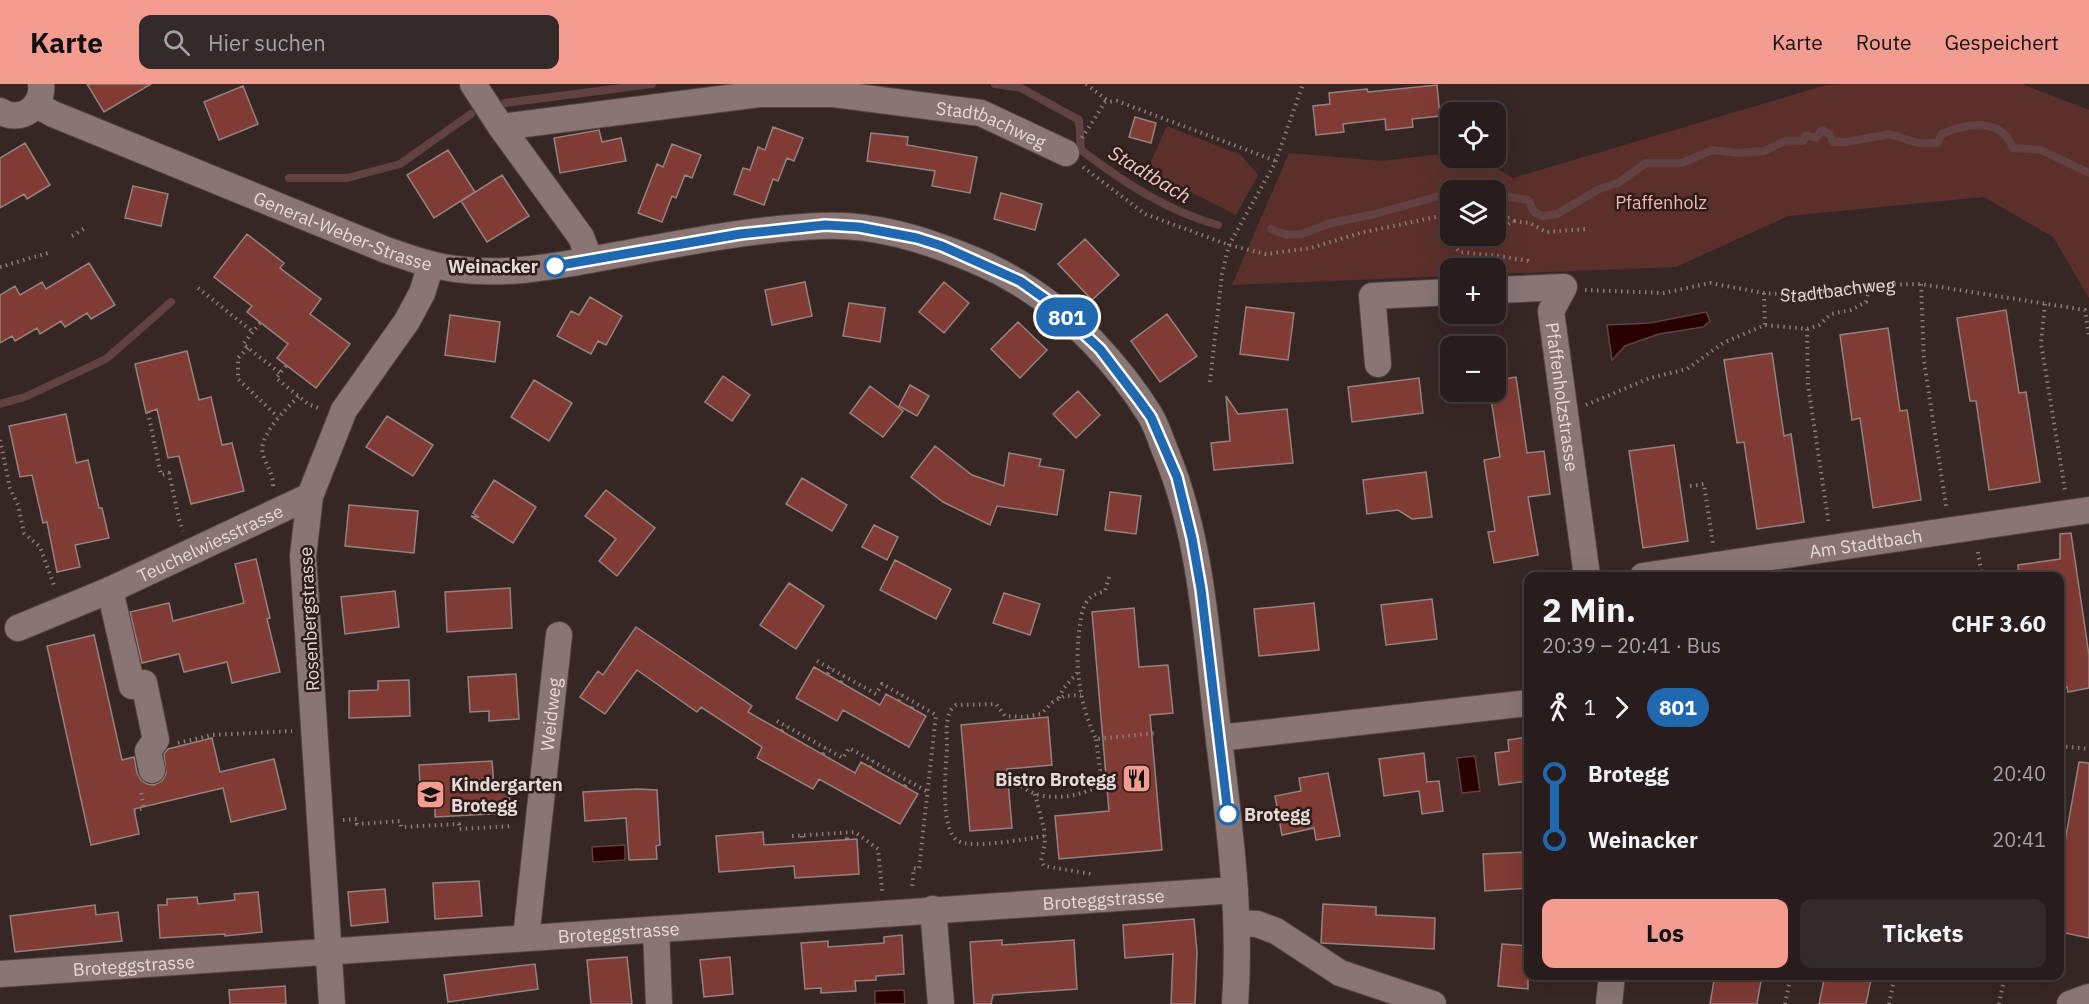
<!DOCTYPE html>
<html lang="de">
<head>
<meta charset="utf-8">
<style>
	body { margin:0; font-family:"IBM Plex Sans",sans-serif; background:#342a29; color:#f1f3f6; height:100vh; display:flex; flex-direction:column; font-size:22px; white-space:nowrap }
	* { box-sizing:border-box; margin:0 }
	p { font-size:20px; color:#a5a2a3 }
	.icon { flex:none; width:33px; height:33px; fill:none; stroke:currentColor; stroke-width:2; stroke-linecap:round; stroke-linejoin:round }
	.map { position:relative; flex:1; overflow:hidden }
	.details { position:absolute; left:1524px; top:488px; width:540px; height:408px; display:flex; flex-direction:column; background:#281d1c; border-radius:12px; box-shadow:0 6px 24px #0002,0 0 0 2px #443b3b }
	.details>* { flex:none }
	.badge { padding:0 12px; border-radius:20px; font-size:21px; line-height:39px }
	.fabs { position:absolute; left:1440px; top:18px; display:grid; gap:12px }
	.fabs a { display:grid; place-items:center; width:66px; height:66px; border-radius:12px; background:#281d1c; box-shadow:0 6px 24px #0002,0 0 0 2px #443b3b; font-size:30px }
	.map>.badge { position:absolute; translate:-50% -50%; box-shadow:0 0 0 3px #fff }
	.legs { display:flex; align-items:center; gap:9px; height:66px; padding:0 18px; font-size:20px }
	.legs p { margin-inline-start:auto }
	.overview { display:flex; align-items:center; justify-content:space-between; height:102px; padding:0 18px }
	h1 { font-size:33px; font-weight:700; line-height:45px }
	.button { display:flex; gap:12px; margin-top:auto; padding:12px 18px }
	.button a { flex:1; height:69px; border-radius:12px; background:#f59c91; color:#111; font-size:24px; font-weight:700; line-height:69px; text-align:center }
	.button a+a { background:#342a29; color:#f1f3f6 }
	ul { padding:0 18px; list-style:none }
	li { display:flex; align-items:center; gap:21px; height:66px; font-size:22px }
	li i { display:grid; place-items:center; width:9px; height:100%; margin:0 8px; background:currentColor }
	li i::after { content:''; width:15px; height:15px; margin:-8px; border:4px solid; border-radius:50%; background:#281d1c }
	li p { margin-inline-start:auto }
	li:first-child i { background:linear-gradient(#0000 50%,currentColor 0) }
	li:last-child i { background:linear-gradient(currentColor 50%,#0000 0) }
	header { display:flex; align-items:center; gap:36px; box-sizing:border-box; height:84px; padding:0 30px; background:#f59c91; color:#111 }
	header strong { font-size:28px }
	nav { display:flex; gap:33px; margin-inline-start:auto; font-size:21px }
	.search { width:420px; height:54px; background:#342a29; display:flex; align-items:center; gap:15px; box-sizing:border-box; padding:0 21px; border-radius:12px; color:#a5a2a3; font-size:22px }
	.map>svg:first-child { display:block }
	.green { fill:#5b302b; fill-rule:evenodd }
	.water { fill:#290000; stroke:#614141; stroke-width:1.5 }
	.lines { fill:none; stroke-linecap:round; stroke-linejoin:round }
	.stream { stroke:#614141; stroke-width:8 }
	.building { fill:#7f3b34; stroke:#95827f; stroke-width:1.5 }
	.minor-casing { stroke:#514543; stroke-width:28 }
	.path { stroke:#897c7a; stroke-width:4; stroke-dasharray:1.5 4.5; stroke-linecap:butt }
	.minor { stroke:#897674; stroke-width:26 }
	.line-1-casing { stroke:#fff; stroke-width:14 }
	.line-1 { stroke:#2069b0; stroke-width:9 }
	.stop-1-dot { fill:#fff; stroke:#2069b0; stroke-width:3 }
	.labels { text-anchor:middle; dominant-baseline:central; stroke-width:5; stroke-linejoin:round; paint-order:stroke }
	.street-label { font-size:18px; fill:#e5dad8; stroke:#2c1d1b }
	.park-label { font-size:18px; fill:#f8b8b0; stroke:#2c1d1b }
	.stop-label { font-size:18px; font-weight:bold; fill:#e5dad8; stroke:#2c1d1b; text-anchor:end }
	.poi-label { font-size:18px; font-weight:bold; fill:#e5dad8; stroke:#2c1d1b; text-anchor:end }
	.water-label { font-size:20px; font-style:italic; fill:#f1c6c0; stroke:#2c1d1b }
</style>
</head>
<body>
<header>
<strong>Karte</strong>
<div class="search"><svg class="icon" aria-label="search" viewBox="0 0 24 24"><circle cx="10" cy="10" r="6"/><path d="M15 15l6 6"/></svg>Hier suchen</div>
<nav><a>Karte</a><a>Route</a><a>Gespeichert</a></nav>
</header>
<div class="map">
<svg width="2089" height="920" viewBox="0 0 2089 920">
	<rect width="100%" height="100%" fill="#362725"/>
	<path class="green" d="M1845 0H2022L2089 26V214L2053 153 1984 113 1788 132 1676 183 1496 190V184H1450V192L1232 201 1289 69 1381 77 1450 69V74H1479L1513 94 1826 1ZM1450 106H1496V152H1450Z
		M1167 42 1241 71 1258 91 1236 131 1147 86Z"/>
	<path class="water" d="M1706 228 1710 237 1703 243 1659 250 1625 262 1612 276 1607 241 1650 239Z
		M1475 672 1480 707 1462 709 1457 674Z
		M625 761V776L593 778 592 763Z
		M904 906 905 920H875V907Z"/>
	<g class="lines">
		<path class="stream" d="M995 0 1021 4 1079 36 1081 66C1123 98 1167 127 1218 141
			M505 19 652 0
			M289 94H347L400 80 471 30
			M1496 111 1528 116 1534 128 1543 132 1557 130 1599 105 1618 99 1646 79H1682L1712 66 1738 69 1764 67 1785 57H1803L1806 51 1816 54 1822 46 1830 51 1833 58H1847L1889 50 1918 59H1937L1942 50C1967 39 2001 33 2013 64L2041 66 2089 89
			M1271 145 1287 151 1302 150 1331 139 1375 130 1450 109
			M0 320 25 313 106 275 171 218"/>
	</g>
	<path class="building" d="M87 0H151L104 28Z
		M1437 1 1440 32 1412 35 1413 43 1386 46 1385 35 1343 40 1344 48 1316 51 1313 22 1330 20 1329 9 1367 5 1368 8Z
		M243 2 258 40 219 56 204 18Z
		M1135 33 1156 39 1151 59 1129 53Z
		M773 43 803 54 794 77 787 74 778 97 773 95 764 121 734 110 743 84 750 86 758 63 765 66Z
		M599 46 602 58 621 54 626 77 560 89 554 54Z
		M871 49 908 53 907 61 977 73 970 109 932 102 935 87 867 77Z
		M25 59 50 101 27 115 24 110 0 124V74Z
		M672 60 701 71 692 94 685 91 676 114 672 112 662 138 638 129 657 80 663 83Z
		M448 66 475 108 434 134 407 91Z
		M502 91 529 132 487 158 461 117Z
		M133 102 168 110 161 142 125 134Z
		M1001 109 1042 120 1035 146 994 135Z
		M247 150 284 179 280 184 321 215 310 230 350 260 316 304 277 274 288 260 247 228 252 222 214 193Z
		M1085 155 1119 191 1092 216 1058 180Z
		M89 179 115 221 91 235 87 229 65 243 61 237 40 250 37 244 15 257 12 252 0 259V211L15 202 20 211 42 198 46 205Z
		M805 198 812 232 772 241 765 206Z
		M944 198 969 219 944 249 919 228Z
		M590 213 622 232 606 261 598 257 591 270 557 252 571 227 579 231Z
		M849 219 885 224 880 258 843 252Z
		M1246 223 1294 229 1288 276 1240 270Z
		M2006 226 2019 309 2026 308 2040 398 1989 406 1976 317H1970L1957 234Z
		M1167 230 1197 272 1160 298 1131 257Z
		M450 231 500 238 495 278 445 271Z
		M1018 238 1047 266 1020 294 991 265Z
		M1888 244 1900 327 1907 326 1921 416 1873 424 1860 334 1852 336 1840 251Z
		M187 267 199 316 211 313 222 361 232 359 244 407 191 420 179 372 168 374 157 325 146 329 135 280Z
		M1772 269 1784 352 1791 350 1804 438 1757 445 1744 358 1737 359 1724 276Z
		M723 292 750 311 732 337 705 318Z
		M1516 293 1527 369 1544 367 1550 410 1528 413 1538 471 1494 479 1488 448 1495 447 1484 376 1500 373 1490 308H1496V296Z
		M1419 294 1423 329 1352 338 1348 303Z
		M534 296 572 319 549 357 511 333Z
		M910 301 929 312 917 332 899 322Z
		M870 302 903 327 883 353 850 329Z
		M1078 307 1100 331 1076 354 1053 330Z
		M1226 312 1238 330 1287 325 1293 379 1214 386 1211 359 1230 357Z
		M66 330 76 379 88 376 99 424H102L109 454 75 461 80 483 57 488 47 438 43 439 32 391 20 393 9 342Z
		M387 332 433 361 413 392 366 363Z
		M1674 361 1688 457 1643 464 1629 367Z
		M935 362 972 391 1004 402 1009 369 1041 375 1039 382 1064 386 1057 431 997 422 990 441 943 418 911 393Z
		M1426 388 1432 433 1412 435 1398 426 1367 430 1363 396Z
		M802 394 847 421 832 447 786 420Z
		M494 396 536 423 513 459 471 432 479 433 473 429Z
		M606 406 655 444 617 492 599 477 616 455 585 432Z
		M1110 408 1141 412 1136 450 1105 446Z
		M349 421 418 427 414 469 345 462Z
		M874 441 898 453 887 476 862 463Z
		M2071 449 2089 571V604L2068 608 2067 603 2060 604V492H2019L2018 481 2060 475V450Z
		M256 475 270 534 267 535 280 588 232 599 227 578 184 588 179 570 142 579 130 528 169 519 173 537 244 519 235 480Z
		M895 476 951 505 936 535 880 506Z
		M789 499 824 522 796 565 760 541Z
		M510 504 512 544 447 548 445 508Z
		M395 507 399 543 345 550 341 513Z
		M1004 509 1040 520 1030 551 993 539Z
		M1432 515 1437 555 1386 561 1381 521Z
		M1314 519 1319 566 1259 572 1254 525Z
		M1134 524 1139 583 1168 581 1173 629 1150 631 1162 766 1059 775 1055 732 1109 727 1092 528Z
		M636 543 752 622 748 628 855 689 861 678 918 710 900 740 819 695 813 705 757 674 762 663 701 623 697 628 637 586 605 630 580 613 598 587 603 591Z
		M94 551 122 676 134 673 137 689 141 696 147 700 154 701 162 697 166 690 164 670 168 665 212 654 220 688 274 675 286 725 231 738 223 704 134 725 139 750 91 761 47 562Z
		M814 583 880 621 886 610 926 632 909 663 843 626 837 637 796 614Z
		M516 590 519 635 489 637V627L470 628 468 593Z
		M409 596 410 632 349 634V607L378 606V597Z
		M1048 633 1052 681 1007 685 1012 744 970 747 961 641Z
		M1528 653V697L1499 701 1495 669 1509 667 1508 656Z
		M1424 669 1427 698 1439 697 1443 727 1422 730 1419 707 1384 712 1379 675Z
		M492 677 494 702 509 701 510 729 435 733V722L421 723 419 681Z
		M2079 678 2089 679V854L2060 848V786Z
		M1328 689 1340 752 1316 756 1314 744 1282 751 1275 712 1301 707 1299 694Z
		M637 705 657 706 660 761 656 762 657 775 629 776 626 734 585 737 583 708Z
		M763 748 764 761 857 755 859 790 795 794 794 782 719 788 716 752Z
		M1528 768V804L1485 807 1483 770Z
		M479 797 482 832 435 835 433 799Z
		M385 805 388 838 351 842 348 808Z
		M258 808 262 848 225 852V850L160 854 158 821H167V815L197 813 198 820 235 816 234 810Z
		M1323 820 1376 823V831L1435 834 1434 865 1321 859Z
		M95 821 96 831 118 828 122 857 15 868 10 832Z
		M1194 835 1197 868 1195 920H1171L1173 870 1125 874 1123 841Z
		M902 851 904 890 876 892V896L855 897 856 907 821 909V904L805 905 801 859 828 857V863L884 859V853Z
		M1002 856V861L1074 856 1077 905 993 911 991 920H974L970 858Z
		M1502 860 1528 862V905L1498 902Z
		M627 873 632 920H591L587 876Z
		M730 873 733 910 704 913 700 876Z
		M535 880 538 905 448 918 444 891Z
		M1715 891H1762L1757 920H1710Z
		M1825 891H1872L1866 920H1819Z
		M285 902 286 920H230L229 906Z"/>
	<g class="lines">
		<defs>
			<g id="minor">
				<path d="M473 0 501 43 581 153 590 176"/>
				<path id="s2" d="M36 21 53 30 386 166C409 174 432 182 456 185 507 192 556 182 606 173 677 160 749 145 820 142 874 139 926 156 974 176 1020 195 1057 222 1092 257 1113 279 1134 305 1150 331 1156 341 1160 353 1164 364 1201 450 1206 547 1217 639 1228 733 1242 826 1235 920"/>
				<path d="M0 27C20 40 44 23 41 0"/>
				<path id="s3" d="M501 43 759 10H834L981 29 1066 69"/>
				<path id="s4" d="M1496 206 1564 203 1551 227 1587 492"/>
				<path d="M1378 280 1372 212 1450 208"/>
				<path id="s5" d="M1643 492 2089 426"/>
				<path d="M110 506 132 602 144 599 156 656 148 667 152 686"/>
				<path id="s6" d="M18 544 110 506 310 412"/>
				<path d="M1219 654 1528 619"/>
				<path d="M933 825 941 920"/>
				<path d="M1237 839 1257 840 1276 847 1340 889 1433 920"/>
				<path d="M656 846 659 920"/>
				<path id="s7" d="M526 854 559 551"/>
				<path id="s8" d="M0 890 1235 806"/>
				<path d="M332 920 303 472 310 412 344 326 407 237 422 209 431 181"/>
				<path d="M1609 920 1612 891"/>
				<path d="M2070 920 2089 913"/>
			</g>
		</defs>
		<use href="#minor" class="minor-casing"/>
		<g class="path">
			<path d="M1086 0 1108 17"/>
			<path d="M1082 54 1105 18 1117 17 1276 77"/>
			<path d="M1083 83 1145 130 1229 161 1266 170 1311 164 1360 149 1450 130"/>
			<path d="M1496 131 1508 134 1514 137 1496 147"/>
			<path d="M1514 137 1530 139 1546 148 1586 145"/>
			<path d="M72 152 87 143"/>
			<path d="M1480 152 1458 159 1456 164 1459 168 1500 172 1528 177 1531 180"/>
			<path d="M0 183 48 169"/>
			<path d="M1921 200 1924 277 1946 422"/>
			<path d="M198 204 253 248"/>
			<path id="s1" d="M1585 206 1664 209 1710 199 1764 209 1796 211 1870 201 1921 200 2085 226 2089 253"/>
			<path d="M1764 209 1765 241"/>
			<path d="M2045 220 2041 259 2065 406"/>
			<path d="M260 239 243 260 280 289"/>
			<path d="M1807 245 1808 301 1829 441"/>
			<path d="M248 264 238 274V295L278 333"/>
			<path d="M286 282 276 294 308 320 318 324"/>
			<path d="M1210 298 1222 190 1229 161 1275 79 1303 0"/>
			<path d="M1586 321 1650 294 1687 285 1723 259 1765 241 1807 245 1819 241 1831 230 1851 226 1866 218 1870 201"/>
			<path d="M148 328 161 391 169 389 179 435 183 447"/>
			<path d="M0 356 10 404 18 421 24 449 40 463 55 504"/>
			<path d="M273 402C273 390 267 382 263 371 257 352 287 324 299 312"/>
			<path d="M1690 402 1704 400 1713 460"/>
			<path d="M1978 468 1982 492"/>
			<path d="M1109 493 1105 507C1097 510 1090 511 1086 519 1082 525 1081 534 1080 541 1074 580 1079 619 1096 655L1156 649"/>
			<path d="M817 577 876 610 882 600 936 631 919 785 914 784 912 805"/>
			<path d="M828 590 831 584"/>
			<path d="M841 598 844 592"/>
			<path d="M1059 614 1063 605 1077 589"/>
			<path d="M899 617 902 611"/>
			<path d="M912 624 915 619"/>
			<path d="M777 637 843 674 849 664 928 708"/>
			<path d="M782 647 786 642"/>
			<path d="M178 659 212 651 292 647"/>
			<path d="M2060 662 2089 665"/>
			<path d="M823 670 826 664"/>
			<path d="M870 683 873 677"/>
			<path d="M1011 696C1019 700 1027 707 1036 710 1056 716 1079 712 1097 703L1100 686 1096 655"/>
			<path d="M905 702 908 697"/>
			<path d="M1035 710 1044 745 1045 759 1041 777 1044 782 1091 790"/>
			<path d="M134 726 144 724 141 708"/>
			<path d="M343 736 357 735V740L400 737 401 743 459 740V745L513 742"/>
			<path d="M792 752 855 748 878 765 882 807"/>
			<path d="M802 752V758"/>
			<path d="M1044 752C1028 755 971 765 958 757 939 745 946 684 947 664 947 653 945 638 950 628 951 625 954 623 956 621L996 620 1005 632 1024 633 1041 630 1053 618 1064 612 1081 611"/>
			<path d="M847 755V749"/>
			<path d="M1785 920 1791 891"/>
			<path d="M1889 920 1895 891"/>
			<path d="M1999 920 2005 891"/>
		</g>
		<use href="#minor" class="minor"/>
	</g>
	<g class="lines">
		<defs>
			<path id="line-1" d="M555 182 740 150 825 141 859 143 917 154 942 162 1020 197 1051 219 1100 265 1138 315 1151 333 1177 393 1192 454 1201 505 1228 730"/>
		</defs>
		<use href="#line-1" class="line-1-casing"/>
		<use href="#line-1" class="line-1"/>
	</g>
	<defs>
		<symbol id="restaurant-square" viewBox="-11 -11 22 22"><rect x="-9" y="-9" width="18" height="18" rx="4" fill="#f59c91" stroke="#2c1d1b"/><path d="M-5-6h1v4h1v-4h1v4h1v-4h1v5L-1.5 .5V6h-2V.5L-5-1ZM5-6V6H3V1.5H1.5Q1.5-4 5-6Z" fill="#111"/></symbol>
		<symbol id="school-square" viewBox="-11 -11 22 22"><rect x="-9" y="-9" width="18" height="18" rx="4" fill="#f59c91" stroke="#2c1d1b"/><path d="M0-5L7-2L0 1L-7-2ZM-4 1L0 2.5L4 1V4Q0 6-4 4Z" fill="#111"/></symbol>
	</defs>
	<g fill-rule="evenodd">
		<use href="#restaurant-square" x="1120" y="678" width="33" height="33"/>
		<use href="#school-square" x="414" y="694" width="33" height="33"/>
	</g>
	<g class="stop-1-dot">
		<circle cx="555" cy="182" r="10"/>
		<circle cx="1228" cy="730" r="10"/>
	</g>
	<g class="labels">
		<g class="street-label">
			<text stroke="none"><textPath href="#s3" startOffset="496">Stadtbachweg</textPath></text>
			<text stroke="none"><textPath href="#s2" startOffset="332">General-Weber-Strasse</textPath></text>
			<text stroke="none"><textPath href="#s1" startOffset="255">Stadtbachweg</textPath></text>
			<text stroke="none"><textPath href="#s4" startOffset="182">Pfaffenholzstrasse</textPath></text>
			<text stroke="none"><textPath href="#s6" startOffset="210">Teuchelwiesstrasse</textPath></text>
			<text stroke="none"><textPath href="#s5" startOffset="225">Am Stadtbach</textPath></text>
			<text transform="translate(309 535) rotate(-93)">Rosenbergstrasse</text>
			<text stroke="none"><textPath href="#s7" startOffset="225">Weidweg</textPath></text>
			<text stroke="none"><textPath href="#s8" startOffset="1106">Broteggstrasse</textPath></text>
			<text stroke="none"><textPath href="#s8" startOffset="620">Broteggstrasse</textPath></text>
			<text stroke="none"><textPath href="#s8" startOffset="134">Broteggstrasse</textPath></text>
		</g>
		<g class="park-label">
			<text x="1661" y="118">Pfaffenholz</text>
		</g>
		<g class="stop-label">
			<text x="538" y="182">Weinacker</text>
			<text x="1244" y="730" text-anchor="start">Brotegg</text>
		</g>
		<g class="poi-label">
			<text x="1116" y="695">Bistro Brotegg</text>
			<text x="451" y="700" text-anchor="start">Kindergarten<tspan x="451" dy="21">Brotegg</tspan></text>
		</g>
		<g class="water-label">
			<text transform="translate(1150 90) rotate(31)">Stadtbach</text>
		</g>
	</g>
</svg>
<div class="fabs">
<a><svg class="icon" aria-label="locate" viewBox="0 0 24 24"><circle cx="12" cy="12" r="6"/><path d="M12 2v4M12 18v4M2 12h4M18 12h4"/></svg></a>
<a><svg class="icon" aria-label="layers" viewBox="0 0 24 24"><path d="M12 4l9 5-9 5-9-5zM3 14l9 5 9-5"/></svg></a>
<a>+</a>
<a>−</a>
</div>
<b class="badge" style="left:1067px;top:233px;background:#2069b0;color:#fff">801</b>
<section class="details">
<div class="overview"><div><h1>2 Min.</h1><p>20:39 – 20:41 · Bus</p></div><b>CHF 3.60</b></div>
<div class="legs"><svg class="icon" aria-label="walk" viewBox="0 0 24 24"><circle cx="13" cy="4" r="2"/><path d="M13 8l-2 6 4 7M11 14l-3 7M7 12l3-4h3l4 4"/></svg>1<svg class="icon" aria-label="forward" viewBox="0 0 24 24"><path d="M9 5l7 7-7 7"/></svg><b class="badge" style="background:#2069b0;color:#fff">801</b></div>
<ul>
<li><i style="color:#2069b0"></i><b>Brotegg</b><p>20:40</p></li>
<li><i style="color:#2069b0"></i><b>Weinacker</b><p>20:41</p></li>
</ul>
<div class="button"><a>Los</a><a>Tickets</a></div>
</section>
</div>
</body>
</html>
